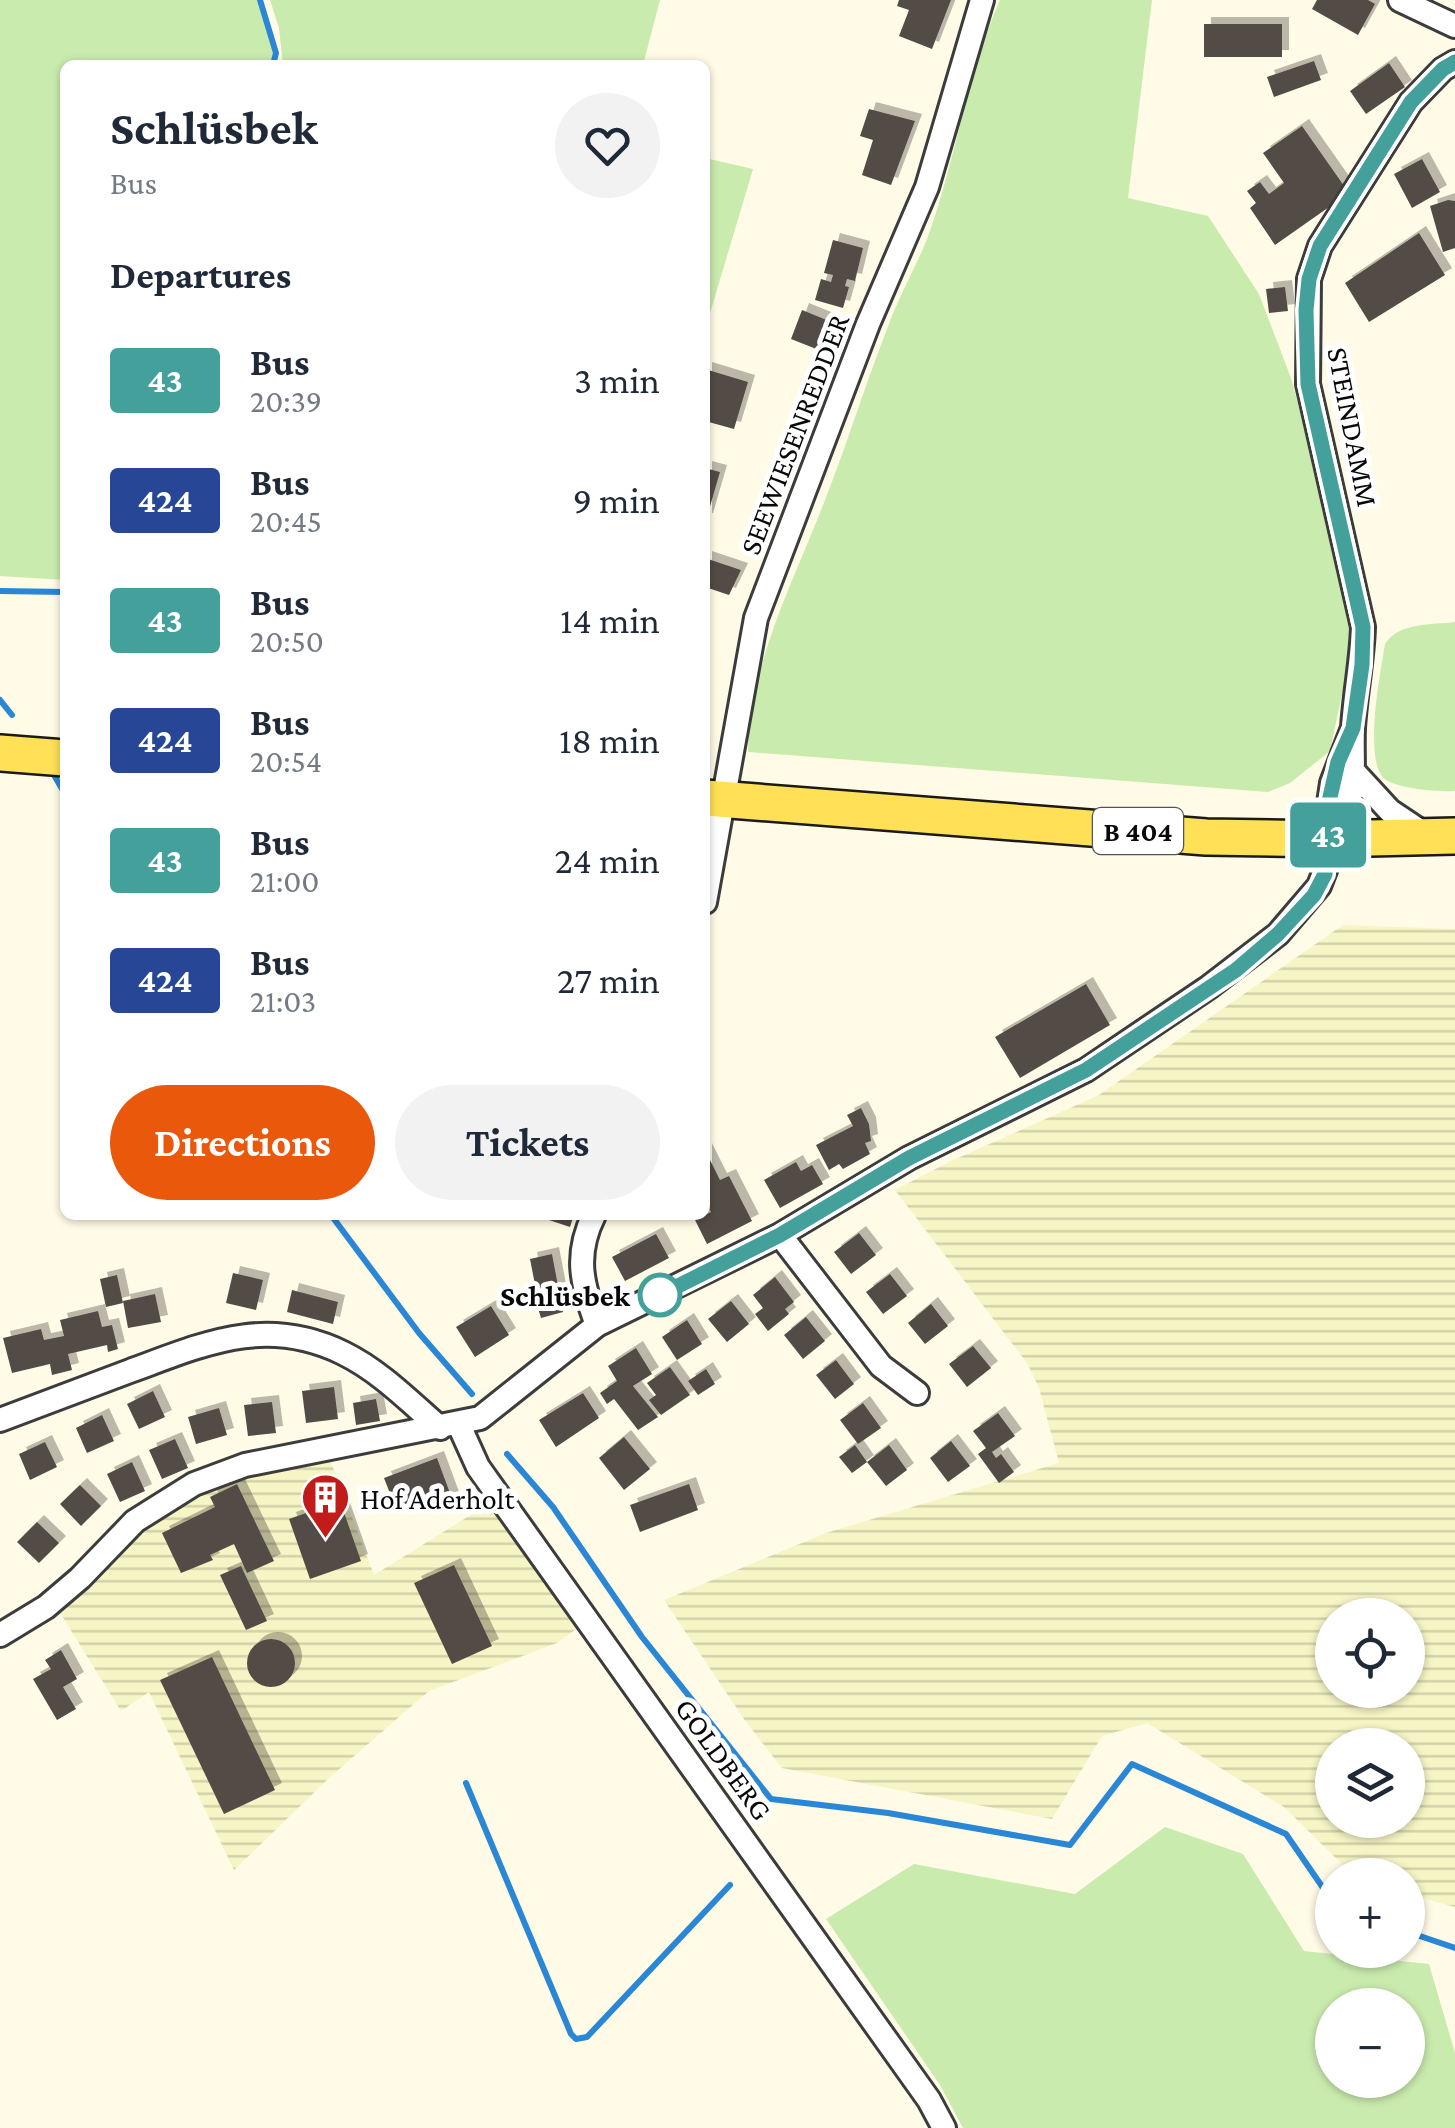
<!DOCTYPE html>
<html lang="en">
<head>
<meta charset="utf-8">
<style>
	body { margin:0; font-family:"Crimson Pro",serif; background:#f2f2f3; color:#1f2937; height:100vh; display:flex; flex-direction:column; font-size:38px; white-space:nowrap }
	* { box-sizing:border-box; margin:0 }
	p { font-size:32px; color:#747a83 }
	.icon { flex:none; width:55px; height:55px; fill:none; stroke:currentColor; stroke-width:2; stroke-linecap:round; stroke-linejoin:round }
	.map { position:relative; flex:1; overflow:hidden }
	.drawer { position:absolute; left:60px; top:60px; width:650px; height:1160px; display:flex; flex-direction:column; background:#fff; border-radius:15px; box-shadow:0 2px 8px #0004 }
	.drawer>* { flex:none }
	.badge { padding:0 20px; border-radius:8px; font-size:35px; line-height:65px }
	.tools { position:absolute; left:1315px; top:1598px; display:grid; gap:20px }
	.tools a { display:grid; place-items:center; width:110px; height:110px; border-radius:50%; background:#fff; box-shadow:0 2px 8px #0004; font-size:50px }
	.map>.badge { position:absolute; translate:-50% -50%; box-shadow:0 0 0 5px #fff }
	h2 { padding:0 50px; font-size:38px; line-height:90px }
	.round { display:grid; place-items:center; flex:none; width:105px; height:105px; border-radius:52px; background:#f2f2f3 }
	.overview { display:flex; align-items:center; justify-content:space-between; height:170px; padding:0 50px }
	h1 { font-size:48px; font-weight:700; line-height:75px }
	.primary-button { display:flex; gap:20px; margin-top:auto; padding:20px 50px }
	.primary-button a { flex:1; height:115px; border-radius:60px; background:#ea580c; color:#fff; font-size:40px; font-weight:700; line-height:115px; text-align:center }
	.primary-button a+a { background:#f2f2f3; color:#1f2937 }
	ul { padding:0; list-style:none }
	li { display:flex; align-items:center; gap:30px; height:120px; padding:0 50px }
	li div { flex:1 }
	li b { display:block; font-size:38px }
	li em { font-style:normal }
	li .badge { min-width:110px; font-weight:700; text-align:center }
	.map>svg:first-child { display:block }
	.farmland { fill:url(#farmland-rules); fill-rule:evenodd }
	.grass { fill:#caebae; fill-rule:evenodd }
	.lines { fill:none; stroke-linecap:round; stroke-linejoin:round }
	.stream { stroke:#2987d6; stroke-width:6 }
	.building { fill:#534b45; filter:url(#shadow) }
	.minor-casing { stroke:#3c3c3c; stroke-width:28 }
	.primary-casing { stroke:#1a1a1a; stroke-width:40 }
	.minor { stroke:#fff; stroke-width:22 }
	.primary { stroke:#ffe056; stroke-width:35 }
	.line-casing { stroke:#fff; stroke-width:22 }
	.line { stroke:#44a09b; stroke-width:15 }
	.stop-dot { fill:#fff; stroke:#44a09b; stroke-width:5 }
	.labels { text-anchor:middle; dominant-baseline:central; stroke-width:10; stroke-linejoin:round; paint-order:stroke }
	.shield { fill:#fff; stroke:#535353; stroke-width:2.5 }
	.shield-label { font-size:28px; font-weight:bold; fill:#090909 }
	.street-label { font-size:30px; fill:#090909; stroke:#fff }
	.stop-label { font-size:30px; font-weight:bold; fill:#090909; stroke:#fff; text-anchor:end }
	.poi-label { font-size:30px; fill:#090909; stroke:#fff; text-anchor:start }
</style>
</head>
<body>
<div class="map">
<svg width="1455" height="2128" viewBox="0 0 1455 2128">
	<defs>
		<pattern id="farmland-rules" width="6" height="5" patternUnits="userSpaceOnUse" patternTransform="scale(2.5)"><rect width="6" height="5" fill="#f6f5c5"/><path d="M0 2.5h6" fill="none" stroke="#d2d1a8"/></pattern>
		<filter id="shadow"><feDropShadow dx="7" dy="-7" stdDeviation="0" flood-color="#0004"/></filter>
	</defs>
	<rect width="100%" height="100%" fill="#fffbe6"/>
	<path class="farmland" d="M1343 925 1455 929V1907L1408 1894V1875H1353L1284 1807 1147 1723 1102 1736 1052 1819 782 1768 746 1722 664 1600 826 1533 1059 1463 1039 1388 1027 1363 895 1190 947 1163 1099 1095ZM1332 1615H1408V1690H1332ZM1332 1745H1408V1820H1332Z
		M329 1457 374 1575 490 1503 579 1627 557 1643 429 1691 330 1777 234 1870 149 1692 121 1711 59 1611 139 1534 196 1494 247 1474Z"/>
	<path class="grass" d="M0 0H260L276 53 273 65H65V580L0 576Z
		M270 0H660L643 65H283L279 28Z
		M1000 0H1152L1128 198 1208 216 1259 294 1291 378 1348 591 1352 622 1351 651 1330 751 1290 783 1268 792 748 752C749 664 794 581 825 500 847 444 865 385 887 329 898 298 915 269 927 239 956 161 966 76 1000 0Z
		M705 158 753 169 705 330Z
		M1455 622V791C1439 792 1400 789 1386 780 1362 765 1381 669 1385 644 1399 622 1431 625 1455 622Z
		M1165 1827 1243 1854 1304 1951 1429 1964 1455 2053V2128H963L940 2085 826 1919 914 1864 1075 1894ZM1408 2005V2080H1332V2005Z"/>
	<g class="lines">
		<path class="stream" d="M260 0 276 53 273 65
			M0 591 65 592
			M0 700 12 715
			M54 775 65 794
			M331 1215 419 1333 472 1394
			M507 1454 553 1507 642 1637 771 1799 888 1813 1070 1845 1132 1764 1286 1834 1332 1901
			M466 1783 571 2034 576 2039 587 2037 730 1885
			M1408 1932 1455 1948"/>
	</g>
	<path class="building" d="M899 0H951L932 49 899 36 909 10 897 6Z
		M1317 0H1368L1375 4 1358 35 1312 9Z
		M1204 24H1282V57H1204Z
		M1314 61 1321 80 1274 97 1267 77Z
		M1389 63 1405 87 1366 114 1350 91Z
		M869 109 915 121 891 185 862 175 873 140 860 136Z
		M1302 126 1349 193 1275 245 1250 208 1256 203 1247 191 1260 182 1269 194 1284 183 1263 153Z
		M1422 159 1440 192 1412 208 1394 174Z
		M1448 200 1455 201V248L1443 252 1430 206Z
		M1419 233 1445 275 1369 322 1345 283Z
		M833 240 863 248 855 281 847 279 845 286 849 287 843 308 815 300 821 279 831 282 833 275 824 273Z
		M1285 287 1288 311 1269 313 1266 289Z
		M802 310 834 323 824 352 791 339Z
		M705 369 748 382 734 429 705 421Z
		M705 468 720 472 706 520H705Z
		M705 558 741 570 729 595 705 587Z
		M1086 984 1110 1025 1020 1078 995 1037Z
		M861 1108 869 1124 871 1141 865 1143 870 1154 843 1169 839 1164 829 1170 816 1145 853 1126 847 1115Z
		M705 1150 720 1180 729 1176 752 1221 707 1244 695 1220 711 1212 705 1200Z
		M796 1162 801 1171 812 1165 823 1184 780 1208 764 1180Z
		M534 1215H574L570 1227Z
		M859 1233 876 1255 851 1274 834 1252Z
		M656 1234 669 1258 625 1281 612 1257Z
		M552 1254 563 1312 541 1318 538 1308 532 1309 529 1297 537 1295 530 1259Z
		M233 1273 263 1280 256 1310 226 1303Z
		M890 1274 907 1296 883 1314 866 1292Z
		M117 1275 123 1303 106 1307 100 1279Z
		M775 1277 794 1302 785 1309 789 1314 768 1331 755 1314 763 1308 753 1295Z
		M292 1290 338 1302 333 1324 287 1312Z
		M155 1294 161 1322 128 1328 123 1301Z
		M731 1301 749 1324 727 1342 708 1319Z
		M931 1304 948 1326 925 1344 908 1323Z
		M491 1306 509 1335 475 1357 456 1327Z
		M98 1311 102 1327 112 1325 118 1349 108 1352 107 1345 68 1354 72 1370 52 1375 50 1364 12 1373 3 1338 41 1329 44 1340 64 1336 60 1320Z
		M806 1317 825 1341 803 1359 784 1335Z
		M687 1320 702 1344 677 1360 662 1337Z
		M973 1346 991 1368 967 1387 949 1364Z
		M636 1348 652 1374 633 1386 658 1417 638 1430 614 1399 607 1404 600 1393 617 1381 608 1366Z
		M836 1360 854 1384 835 1399 816 1375Z
		M670 1367 690 1395 661 1415 649 1400 656 1395 647 1383Z
		M706 1369 715 1384 698 1395 688 1381Z
		M334 1387 338 1419 306 1423 302 1391Z
		M153 1391 165 1417 139 1429 127 1404Z
		M583 1393 599 1418 556 1447 539 1420Z
		M376 1399 380 1421 356 1425 353 1403Z
		M272 1402 276 1433 248 1436 244 1405Z
		M863 1403 881 1428 858 1444 840 1420Z
		M219 1408 227 1435 196 1444 188 1417Z
		M998 1413 1015 1436 992 1452 996 1458 1001 1454 1014 1472 999 1483 978 1454 986 1448 973 1431Z
		M102 1415 114 1441 87 1453 76 1428Z
		M624 1437 650 1469 624 1490 599 1458Z
		M175 1439 188 1468 162 1479 149 1450Z
		M951 1441 970 1466 948 1482 930 1458Z
		M45 1442 57 1467 30 1480 19 1454Z
		M855 1445 867 1462 852 1473 839 1457Z
		M889 1445 907 1470 886 1486 867 1462Z
		M437 1458 454 1504 431 1513 425 1498 396 1509 384 1478Z
		M132 1462 145 1491 120 1502 107 1474Z
		M237 1484 274 1561 247 1573 234 1544 210 1555 213 1560 181 1573 162 1533 215 1507 210 1497Z
		M689 1484 698 1510 640 1532 630 1505Z
		M80 1485 101 1506 81 1526 60 1504Z
		M340 1501 361 1561 310 1579 289 1519Z
		M37 1522 59 1543 39 1563 17 1542Z
		M454 1565 492 1646 452 1664 414 1583Z
		M241 1566 267 1621 246 1630 220 1575Z
		M247 1663a24 24 0 1 1 48 0a24 24 0 1 1-48 0Z
		M61 1650 77 1679 63 1687 76 1709 57 1720 33 1679 51 1669 45 1660Z
		M212 1657 275 1790 224 1814 160 1680Z"/>
	<g class="lines">
		<defs>
			<path id="minor" d="M1400 0 1455 26
				M1355 773 1390 811 1426 835
				M1328 839C1361 801 1351 774 1353 728 1355 694 1362 661 1363 627L1308 384 1309 279 1320 246 1411 102 1443 69 1455 62
				M705 902 756 618 868 324 927 187 982 0
				M594 1215C574 1255 582 1285 597 1325
				M780 1235 881 1366 917 1393
				M0 1420C43 1404 86 1388 130 1371 204 1344 265 1315 343 1353 380 1371 410 1402 440 1428
				M459 1425 478 1467 929 2100 944 2128
				M0 1635 46 1607 80 1578 135 1521 194 1484 245 1465 480 1418 597 1325 780 1235 909 1158 1086 1070 1209 987 1278 934 1319 886 1327 865V816L1332 783 1353 728"/>
			<path id="primary" d="M0 753 65 758
				M705 798 1206 837 1328 839 1455 836"/>
		</defs>
		<use href="#minor" class="minor-casing"/>
		<use href="#primary" class="primary-casing"/>
		<use href="#minor" class="minor"/>
		<use href="#primary" class="primary"/>
	</g>
	<g class="lines">
		<defs>
			<path id="line" d="M660 1295 780 1235 909 1158 1086 1070 1236 970 1278 934 1314 895 1325 874 1328 806 1338 762 1353 728 1362 665 1363 627 1308 384 1306 310 1309 279 1320 246 1411 102 1443 69 1455 62"/>
		</defs>
		<use href="#line" class="line-casing"/>
		<use href="#line" class="line"/>
	</g>
	<defs>
		<symbol id="building-pin" viewBox="-11 -11 22 30"><path d="M0 17L-7.5 6A9.5 9.5 0 1 1 7.5 6Z" fill="#c11b1a" stroke="#fff"/><path d="M-4-6H4V6H1V3H-1V6H-4ZM-2.5-4.3h1.7v1.8h-1.7ZM.8-4.3h1.7v1.8H.8ZM-2.5-1h1.7V.8h-1.7ZM.8-1h1.7V.8H.8Z" fill="#fff"/></symbol>
	</defs>
	<g fill-rule="evenodd">
		<use href="#building-pin" x="298" y="1470" width="55" height="75"/>
	</g>
	<circle class="stop-dot" cx="660" cy="1295" r="20"/>
	<g class="labels">
		<rect class="shield" x="1093" y="808" width="90" height="46" rx="8"/>
		<g class="shield-label">
			<text x="1138" y="831">B 404</text>
		</g>
		<g class="street-label">
			<text transform="translate(1353 427) rotate(79)">STEINDAMM</text>
			<text transform="translate(794 434) rotate(-69)">SEEWIESENREDDER</text>
			<text transform="translate(724 1759) rotate(54)">GOLDBERG</text>
		</g>
		<g class="stop-label">
			<text x="630" y="1295">Schlüsbek</text>
		</g>
		<g class="poi-label">
			<text x="360" y="1498">Hof Aderholt</text>
		</g>
	</g>
</svg>
<div class="tools">
<a><svg class="icon" aria-label="locate" viewBox="0 0 24 24"><circle cx="12" cy="12" r="6"/><path d="M12 2v4M12 18v4M2 12h4M18 12h4"/></svg></a>
<a><svg class="icon" aria-label="layers" viewBox="0 0 24 24"><path d="M12 4l9 5-9 5-9-5zM3 14l9 5 9-5"/></svg></a>
<a>+</a>
<a>−</a>
</div>
<b class="badge" style="left:1328px;top:835px;background:#44a09b;color:#fff">43</b>
<section class="drawer">
<div class="overview"><div><h1>Schlüsbek</h1><p>Bus</p></div><a class="round"><svg class="icon" aria-label="heart" viewBox="0 0 24 24"><path d="M12 20l-8-8c-3-5 5-10 8-4 3-6 11-1 8 4z"/></svg></a></div>
<h2>Departures</h2>
<ul>
<li><span class="badge" style="background:#44a09b;color:#fff">43</span><div><b>Bus</b><p>20:39</p></div><em>3 min</em></li>
<li><span class="badge" style="background:#284696;color:#fff">424</span><div><b>Bus</b><p>20:45</p></div><em>9 min</em></li>
<li><span class="badge" style="background:#44a09b;color:#fff">43</span><div><b>Bus</b><p>20:50</p></div><em>14 min</em></li>
<li><span class="badge" style="background:#284696;color:#fff">424</span><div><b>Bus</b><p>20:54</p></div><em>18 min</em></li>
<li><span class="badge" style="background:#44a09b;color:#fff">43</span><div><b>Bus</b><p>21:00</p></div><em>24 min</em></li>
<li><span class="badge" style="background:#284696;color:#fff">424</span><div><b>Bus</b><p>21:03</p></div><em>27 min</em></li>
</ul>
<div class="primary-button"><a>Directions</a><a>Tickets</a></div>
</section>
</div>
</body>
</html>
